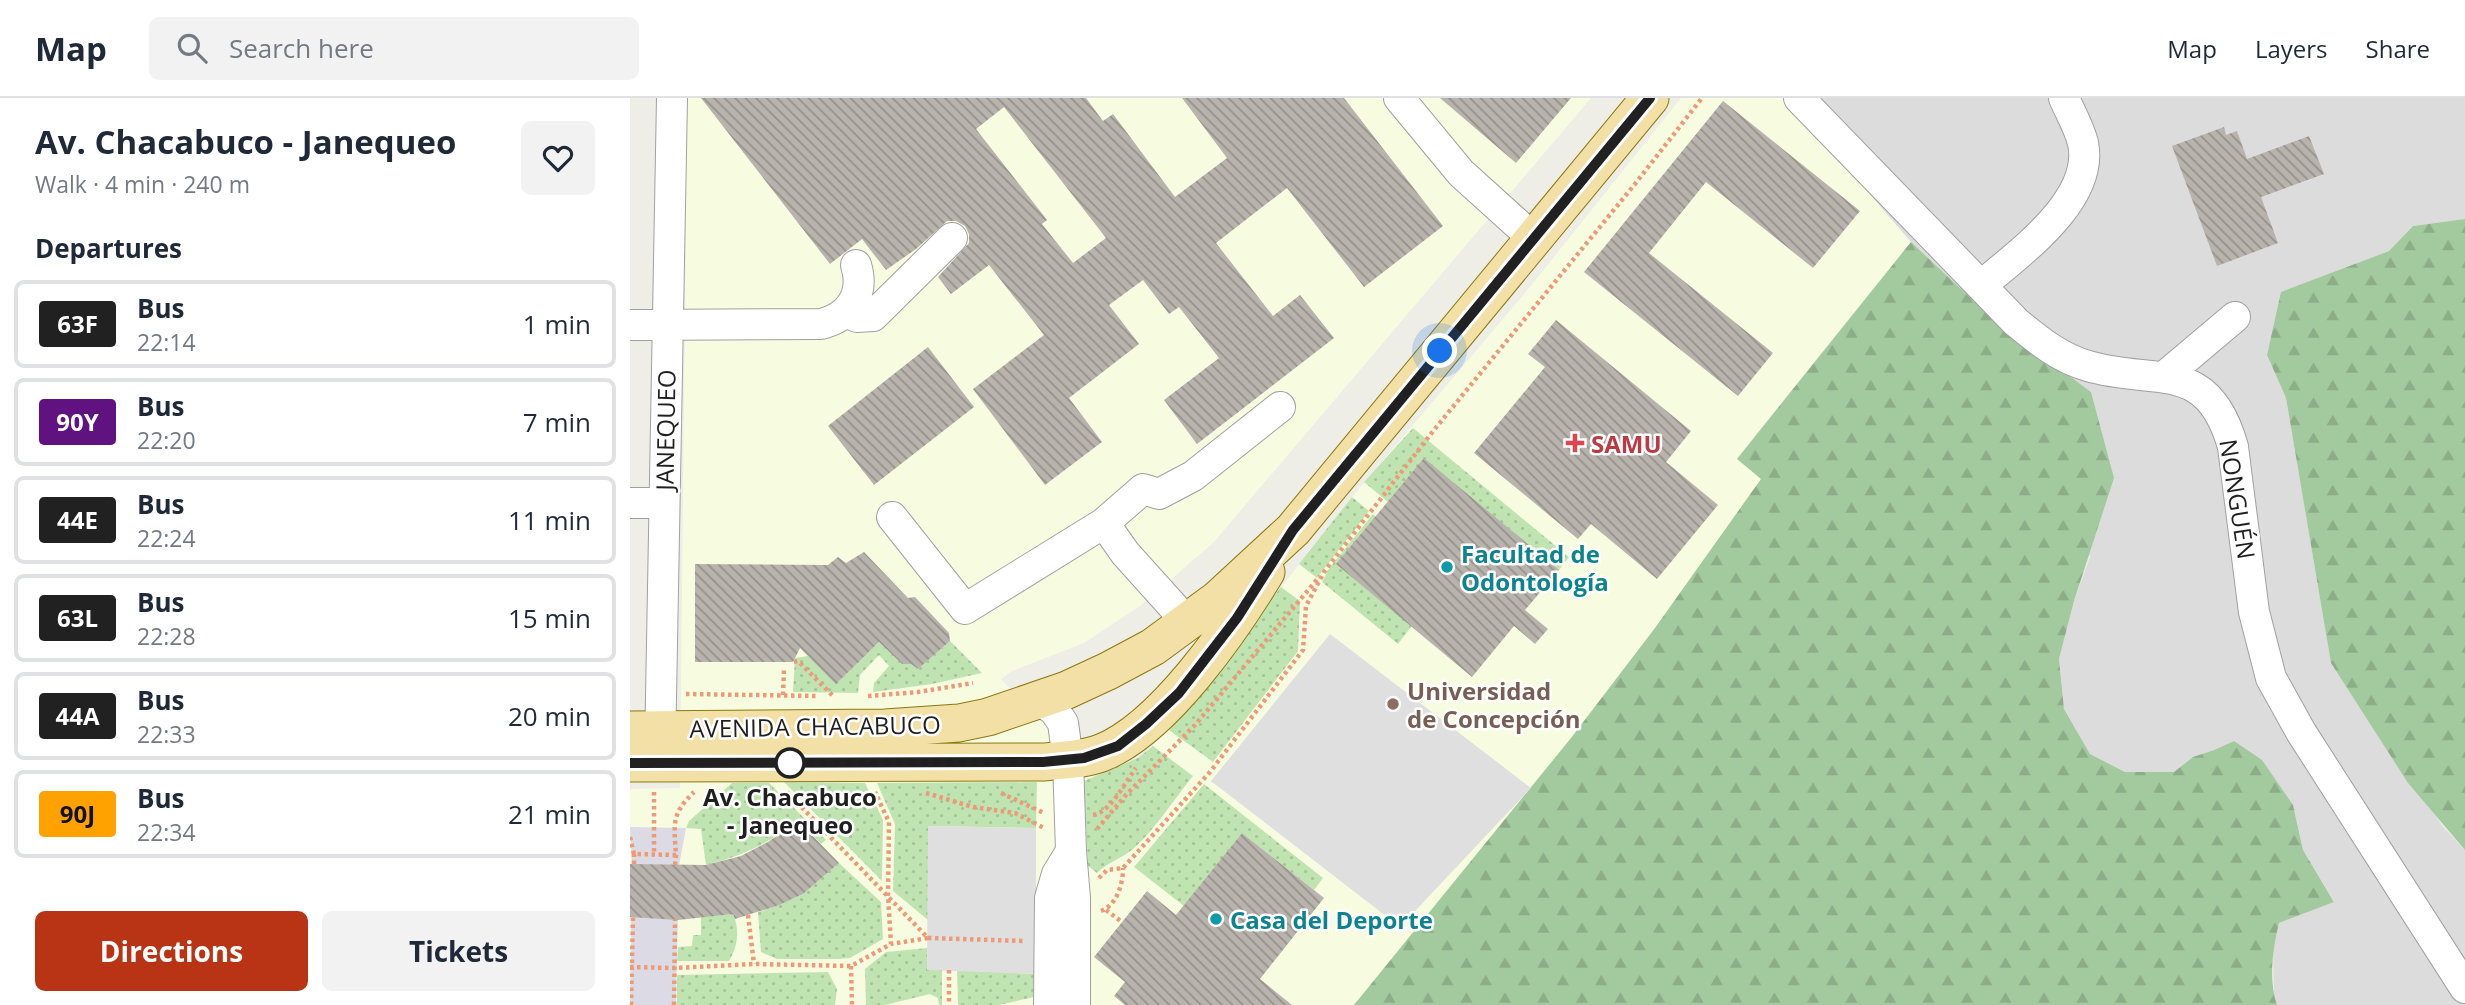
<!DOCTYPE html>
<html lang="en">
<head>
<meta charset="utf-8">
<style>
	body { margin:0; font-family:"Open Sans",sans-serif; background:#f2f2f3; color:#1f2937; height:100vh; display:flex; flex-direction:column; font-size:26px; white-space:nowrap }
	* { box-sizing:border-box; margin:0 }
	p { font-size:23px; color:#747a83 }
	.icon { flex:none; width:38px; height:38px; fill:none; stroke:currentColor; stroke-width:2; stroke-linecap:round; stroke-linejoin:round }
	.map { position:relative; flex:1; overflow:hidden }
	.panel { display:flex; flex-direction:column; background:#fff; width:630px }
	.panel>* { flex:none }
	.badge { padding:0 14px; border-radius:5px; font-size:24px; line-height:46px }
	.you { position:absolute; width:35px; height:35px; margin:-18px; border:5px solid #fff; border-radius:50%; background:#1a73e8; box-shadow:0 0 0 10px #1a73e833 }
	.map>.badge { position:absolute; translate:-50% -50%; box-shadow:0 0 0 4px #fff }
	h2 { padding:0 35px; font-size:26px; line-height:63px }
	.round { display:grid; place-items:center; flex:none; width:74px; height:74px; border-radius:10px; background:#f2f2f3 }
	.summary { display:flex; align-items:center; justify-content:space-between; height:119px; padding:0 35px }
	h1 { font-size:33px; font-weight:700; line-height:52px }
	.button { display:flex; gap:14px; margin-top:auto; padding:14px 35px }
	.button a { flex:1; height:80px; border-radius:10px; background:#b93414; color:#fff; font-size:28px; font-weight:700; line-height:80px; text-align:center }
	.button a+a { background:#f2f2f3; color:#1f2937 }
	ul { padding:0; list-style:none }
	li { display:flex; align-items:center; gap:21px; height:88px; margin:0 14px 10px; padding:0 21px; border:4px solid #e0e1e3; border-radius:10px }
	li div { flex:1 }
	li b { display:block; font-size:26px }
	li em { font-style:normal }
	li .badge { min-width:77px; font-weight:700; text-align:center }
	header { display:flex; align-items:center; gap:42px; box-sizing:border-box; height:98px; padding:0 35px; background:#fff; border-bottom:2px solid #e0e1e3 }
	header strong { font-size:33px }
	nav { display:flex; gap:38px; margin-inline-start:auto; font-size:24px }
	.search { width:490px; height:63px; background:#f2f2f3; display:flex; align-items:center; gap:18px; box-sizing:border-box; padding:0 24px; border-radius:10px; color:#747a83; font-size:26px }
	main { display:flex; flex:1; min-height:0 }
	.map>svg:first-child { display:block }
	.residential { fill:#dddcdc }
	.education { fill:#f7fce1 }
	.grass { fill:url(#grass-dots) }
	.forest { fill:url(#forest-firs) }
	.parking { fill:#dfdfdf }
	.plaza { fill:#dcdae4 }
	.building { fill:url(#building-back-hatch); fill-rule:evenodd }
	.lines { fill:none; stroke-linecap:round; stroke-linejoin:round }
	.minor-casing { stroke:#a0a0a0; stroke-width:32 }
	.major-casing { stroke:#8a790f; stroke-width:39 }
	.path { stroke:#ec9b79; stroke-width:4.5; stroke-dasharray:3.5 3.5; stroke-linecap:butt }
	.minor { stroke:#fff; stroke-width:30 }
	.major { stroke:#f3e0a7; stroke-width:37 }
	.line-casing { stroke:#fff; stroke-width:16 }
	.line { stroke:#212121; stroke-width:10 }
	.walk { stroke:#1f1f1f; stroke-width:7; stroke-dasharray:0 12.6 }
	.health-dot { fill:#e0444e; stroke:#fff; stroke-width:2.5 }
	.culture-dot { fill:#0f9aa8; stroke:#fff; stroke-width:2.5 }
	.education-dot { fill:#8d6e63; stroke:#fff; stroke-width:2.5 }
	.stop-dot { fill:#fff; stroke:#212121; stroke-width:3.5 }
	.labels { text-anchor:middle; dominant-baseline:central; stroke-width:5; stroke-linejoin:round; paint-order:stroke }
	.street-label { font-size:24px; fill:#1f1f1f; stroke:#fff }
	.health-label { font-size:24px; font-weight:bold; fill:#be3a42; stroke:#fff; text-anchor:start }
	.culture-label { font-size:24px; font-weight:bold; fill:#0d838f; stroke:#fff; text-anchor:start }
	.education-label { font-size:24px; font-weight:bold; fill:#785e54; stroke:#fff; text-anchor:start }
	.stop-label { font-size:24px; font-weight:bold; fill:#1f1f1f; stroke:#fff }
</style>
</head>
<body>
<header>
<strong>Map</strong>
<div class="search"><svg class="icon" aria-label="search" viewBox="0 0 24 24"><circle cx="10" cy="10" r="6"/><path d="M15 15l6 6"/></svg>Search here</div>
<nav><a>Map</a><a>Layers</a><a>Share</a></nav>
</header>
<main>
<section class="panel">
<div class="summary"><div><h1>Av. Chacabuco - Janequeo</h1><p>Walk · 4 min · 240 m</p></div><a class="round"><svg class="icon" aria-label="heart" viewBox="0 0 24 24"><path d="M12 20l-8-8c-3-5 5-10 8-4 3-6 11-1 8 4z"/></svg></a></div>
<h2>Departures</h2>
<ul>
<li><span class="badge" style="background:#212121;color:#fff">63F</span><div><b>Bus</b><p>22:14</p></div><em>1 min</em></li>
<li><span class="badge" style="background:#5f1280;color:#fff">90Y</span><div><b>Bus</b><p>22:20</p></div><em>7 min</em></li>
<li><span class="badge" style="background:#212121;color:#fff">44E</span><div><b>Bus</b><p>22:24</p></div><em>11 min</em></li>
<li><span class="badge" style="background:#212121;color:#fff">63L</span><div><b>Bus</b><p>22:28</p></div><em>15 min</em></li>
<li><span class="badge" style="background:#212121;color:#fff">44A</span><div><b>Bus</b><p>22:33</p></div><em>20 min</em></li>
<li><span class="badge" style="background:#ffa200;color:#111">90J</span><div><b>Bus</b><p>22:34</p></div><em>21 min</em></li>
</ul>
<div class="button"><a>Directions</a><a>Tickets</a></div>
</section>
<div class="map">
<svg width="1835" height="907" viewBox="0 0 1835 907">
	<defs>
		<pattern id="grass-dots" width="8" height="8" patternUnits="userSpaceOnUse" patternTransform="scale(1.75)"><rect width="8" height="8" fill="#c0e4b1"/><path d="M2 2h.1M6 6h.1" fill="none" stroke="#a5c398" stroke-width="1.8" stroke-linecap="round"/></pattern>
		<pattern id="forest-firs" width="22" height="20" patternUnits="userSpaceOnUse" patternTransform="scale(1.75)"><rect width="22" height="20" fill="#a3ca9f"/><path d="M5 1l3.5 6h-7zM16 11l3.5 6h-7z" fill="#8cad88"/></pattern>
		<pattern id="building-back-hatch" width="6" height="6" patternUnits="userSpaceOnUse" patternTransform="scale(1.75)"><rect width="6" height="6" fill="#b8b3ac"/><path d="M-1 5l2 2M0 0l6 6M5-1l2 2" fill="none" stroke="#95918b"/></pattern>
	</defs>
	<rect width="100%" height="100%" fill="#eeede6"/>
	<path class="residential" d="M1125 0H1835V121L1783 128 1759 153 1652 194 1637 257 1656 300 1701 564 1814 730 1835 752V907H1647L1644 896 1643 853 1649 825 1704 803 1673 752 1663 707 1604 643 1584 652 1563 659 1544 674H1495L1460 656 1434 611 1429 561 1444 503 1460 459 1364 222Z"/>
	<path class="education" d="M57 0H961L583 445 510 508 454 545 382 573 371 581 466 680 509 660 539 632 722 399 900 189 1051 0H1157L1281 144 1107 360 1131 381 1025 530 941 640 724 907H0V691L50 690Z"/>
	<path class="grass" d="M783 330 939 459 929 472 758 404 734 384Z
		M722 399 739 413 687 480 669 466Z
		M743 416 746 419 781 529 768 546 692 484 698 472Z
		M651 489 670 503 668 553 583 664 539 632Z
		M320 543 352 575 302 586 243 594 244 585 259 568 249 557 230 577 228 595 163 594 165 560 178 558 202 581 208 584 249 544 272 566H281L288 571Z
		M523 648 563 678C545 700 524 733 503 751 491 761 478 764 467 775L458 768 454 683 508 660Z
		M154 684 235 685 253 722 252 783Z
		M407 684 406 730 299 728 298 822 263 793 265 726 247 685Z
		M102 685H139L196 742 191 746 168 723C134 747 116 757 76 767L71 731 56 730 59 723Z
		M574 686 693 780 684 792 612 735 554 808 504 769Z
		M209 765 251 804 253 841 220 860 208 861H147L131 854 128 814 135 812 132 798 160 802 173 796Z
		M103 816C110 831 108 849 99 863H47L48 849 62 848 63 837H71V819Z
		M297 850V872H312V907H309L308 900 300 896 255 907H236L235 871 256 854Z
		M327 872 406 876 404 899 369 907H328Z
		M198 874 207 891 205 907H47V877Z"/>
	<path class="forest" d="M1835 121V752L1778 685 1701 565 1656 300 1637 257 1651 194 1759 153 1783 128Z
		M1281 144 1364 222 1461 294 1484 380 1444 503 1429 561 1434 611 1460 656 1495 674H1544L1563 659 1584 652 1604 643 1632 662 1663 707 1673 752 1704 804 1649 825C1643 851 1638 881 1647 907H724L941 640 1025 530 1131 381 1107 361Z"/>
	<path class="parking" d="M700 536 901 690 770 829 581 683Z
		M298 728 406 730V876L297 872Z"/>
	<path class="plaza" d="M0 729 56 730 49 768 46 907H0L2 766Z"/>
	<path class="building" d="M71 0H456L473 23 483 16 545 99 597 60 552 0H714L813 128 734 189 657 90 586 145 643 218 670 197 704 240 567 346 534 302 589 260 549 209 539 216 513 182 479 207 509 246 439 300 472 344 415 387 343 291 414 237 359 167 321 196 308 179 339 145V136L335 128 326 123H317L286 151 256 172 232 141 200 166ZM374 9 476 140 443 165 412 126 417 122 346 31Z
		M810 0H941L886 65Z
		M1093 3 1230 113 1183 170 1076 84 1019 155 1143 255 1108 298 954 174Z
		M1594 29 1596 37 1607 33 1617 61 1679 38 1694 76 1631 99 1648 145 1587 168 1542 48Z
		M926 222 1061 333 1036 364 1088 407 1027 481 961 426 948 441 844 355 915 269 898 256Z
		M298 249 344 309 244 387 198 328Z
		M794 360 929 472 895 512 918 531 905 546 884 528 842 579 706 466Z
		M234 454 278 500 285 499 319 535 320 543 288 571 281 566H272L249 544 206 586 170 550 163 564H65V466L198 467 208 459 216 465Z
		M168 723 209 765 173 796 149 807 105 821 103 816 48 822 0 819V766L76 767 111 758 138 744Z
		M612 735 694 800 630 881 662 907H495L484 898 495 884 464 859 517 793 546 817Z"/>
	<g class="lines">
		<defs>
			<path id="minor" d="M769 0 831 75 903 140
				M1169 0 1386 224C1409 243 1430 260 1458 268 1526 288 1578 259 1603 349L1624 514 1641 580 1671 634 1835 890
				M1352 187C1389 155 1465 102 1453 45 1449 29 1440 14 1434 0
				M216 214 227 219 243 218 322 140
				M0 227 191 226C220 219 235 196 226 167
				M1535 278 1605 219
				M0 405H34
				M262 419 335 511 474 425 513 391 529 396 563 378 650 309
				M474 425 495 455 558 525
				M409 602 424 612 433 625 438 662 441 753 445 800V907
				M30 654 42 0
				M419 907 420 800 427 776 441 753"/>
			<path id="major" d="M0 632 255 630 329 625 358 619 437 592 478 573 523 549 587 502 663 432 1020 0
				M0 665 413 664C432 662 453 662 471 655 533 631 602 530 636 474"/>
		</defs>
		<use href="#minor" class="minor-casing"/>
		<use href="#major" class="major-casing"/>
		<path class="path" d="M164 564 168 563 204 599
			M56 596 187 598
			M153 597 154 572
			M238 598 288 594 343 585
			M24 694V756
			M157 694 298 840 261 846
			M296 695 343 709 385 715 414 730
			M371 695 414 715
			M463 717C481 714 495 684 506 670
			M467 731 496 697 565 627 690 478
			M0 739 4 756 46 757C44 726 41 716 64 694
			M4 766V756
			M45 767 46 757
			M469 780 477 772 493 770 580 674 673 552 676 508 694 474 804 332 1005 86 1072 0
			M476 812 492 824
			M471 813C487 807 493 786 493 770
			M118 817 124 866
			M298 840 395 843
			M221 868 222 907
			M0 869 44 870 124 866 221 868 261 846 258 797 259 724 245 694
			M319 872V907
			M1 907 3 819
			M44 907 45 821"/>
		<use href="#minor" class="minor"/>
		<use href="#major" class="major"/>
	</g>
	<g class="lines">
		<defs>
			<path id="line" d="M0 665 413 664 454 660 488 648 516 626 549 595 607 520 663 432 1020 0"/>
		</defs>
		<use href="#line" class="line-casing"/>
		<use href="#line" class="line"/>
		<path class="walk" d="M160 665H158L413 664 454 660 488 648 516 626 549 595 607 520 663 432 810 253"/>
	</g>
	<path class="health-dot" d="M941.5 334.5h7v7h7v7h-7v7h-7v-7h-7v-7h7z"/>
	<g class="culture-dot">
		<circle cx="817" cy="469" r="7"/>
		<circle cx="586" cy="821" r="7"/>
	</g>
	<circle class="education-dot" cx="763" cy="606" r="7"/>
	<circle class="stop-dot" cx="160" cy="665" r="14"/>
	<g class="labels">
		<g class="street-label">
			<text transform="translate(35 332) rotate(-89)">JANEQUEO</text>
			<text transform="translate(1608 401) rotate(81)">NONGUÉN</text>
			<text transform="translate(185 628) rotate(-1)">AVENIDA CHACABUCO</text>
		</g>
		<g class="health-label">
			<text x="961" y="345">SAMU</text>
		</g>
		<g class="culture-label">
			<text x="831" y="455">Facultad de<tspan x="831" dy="28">Odontología</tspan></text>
			<text x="600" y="821">Casa del Deporte</text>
		</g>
		<g class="education-label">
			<text x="777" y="592">Universidad<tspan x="777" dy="28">de Concepción</tspan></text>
		</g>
		<g class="stop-label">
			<text x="160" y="698">Av. Chacabuco<tspan x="160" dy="28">- Janequeo</tspan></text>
		</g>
	</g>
</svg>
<div class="you" style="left:810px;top:253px"></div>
</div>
</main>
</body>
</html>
